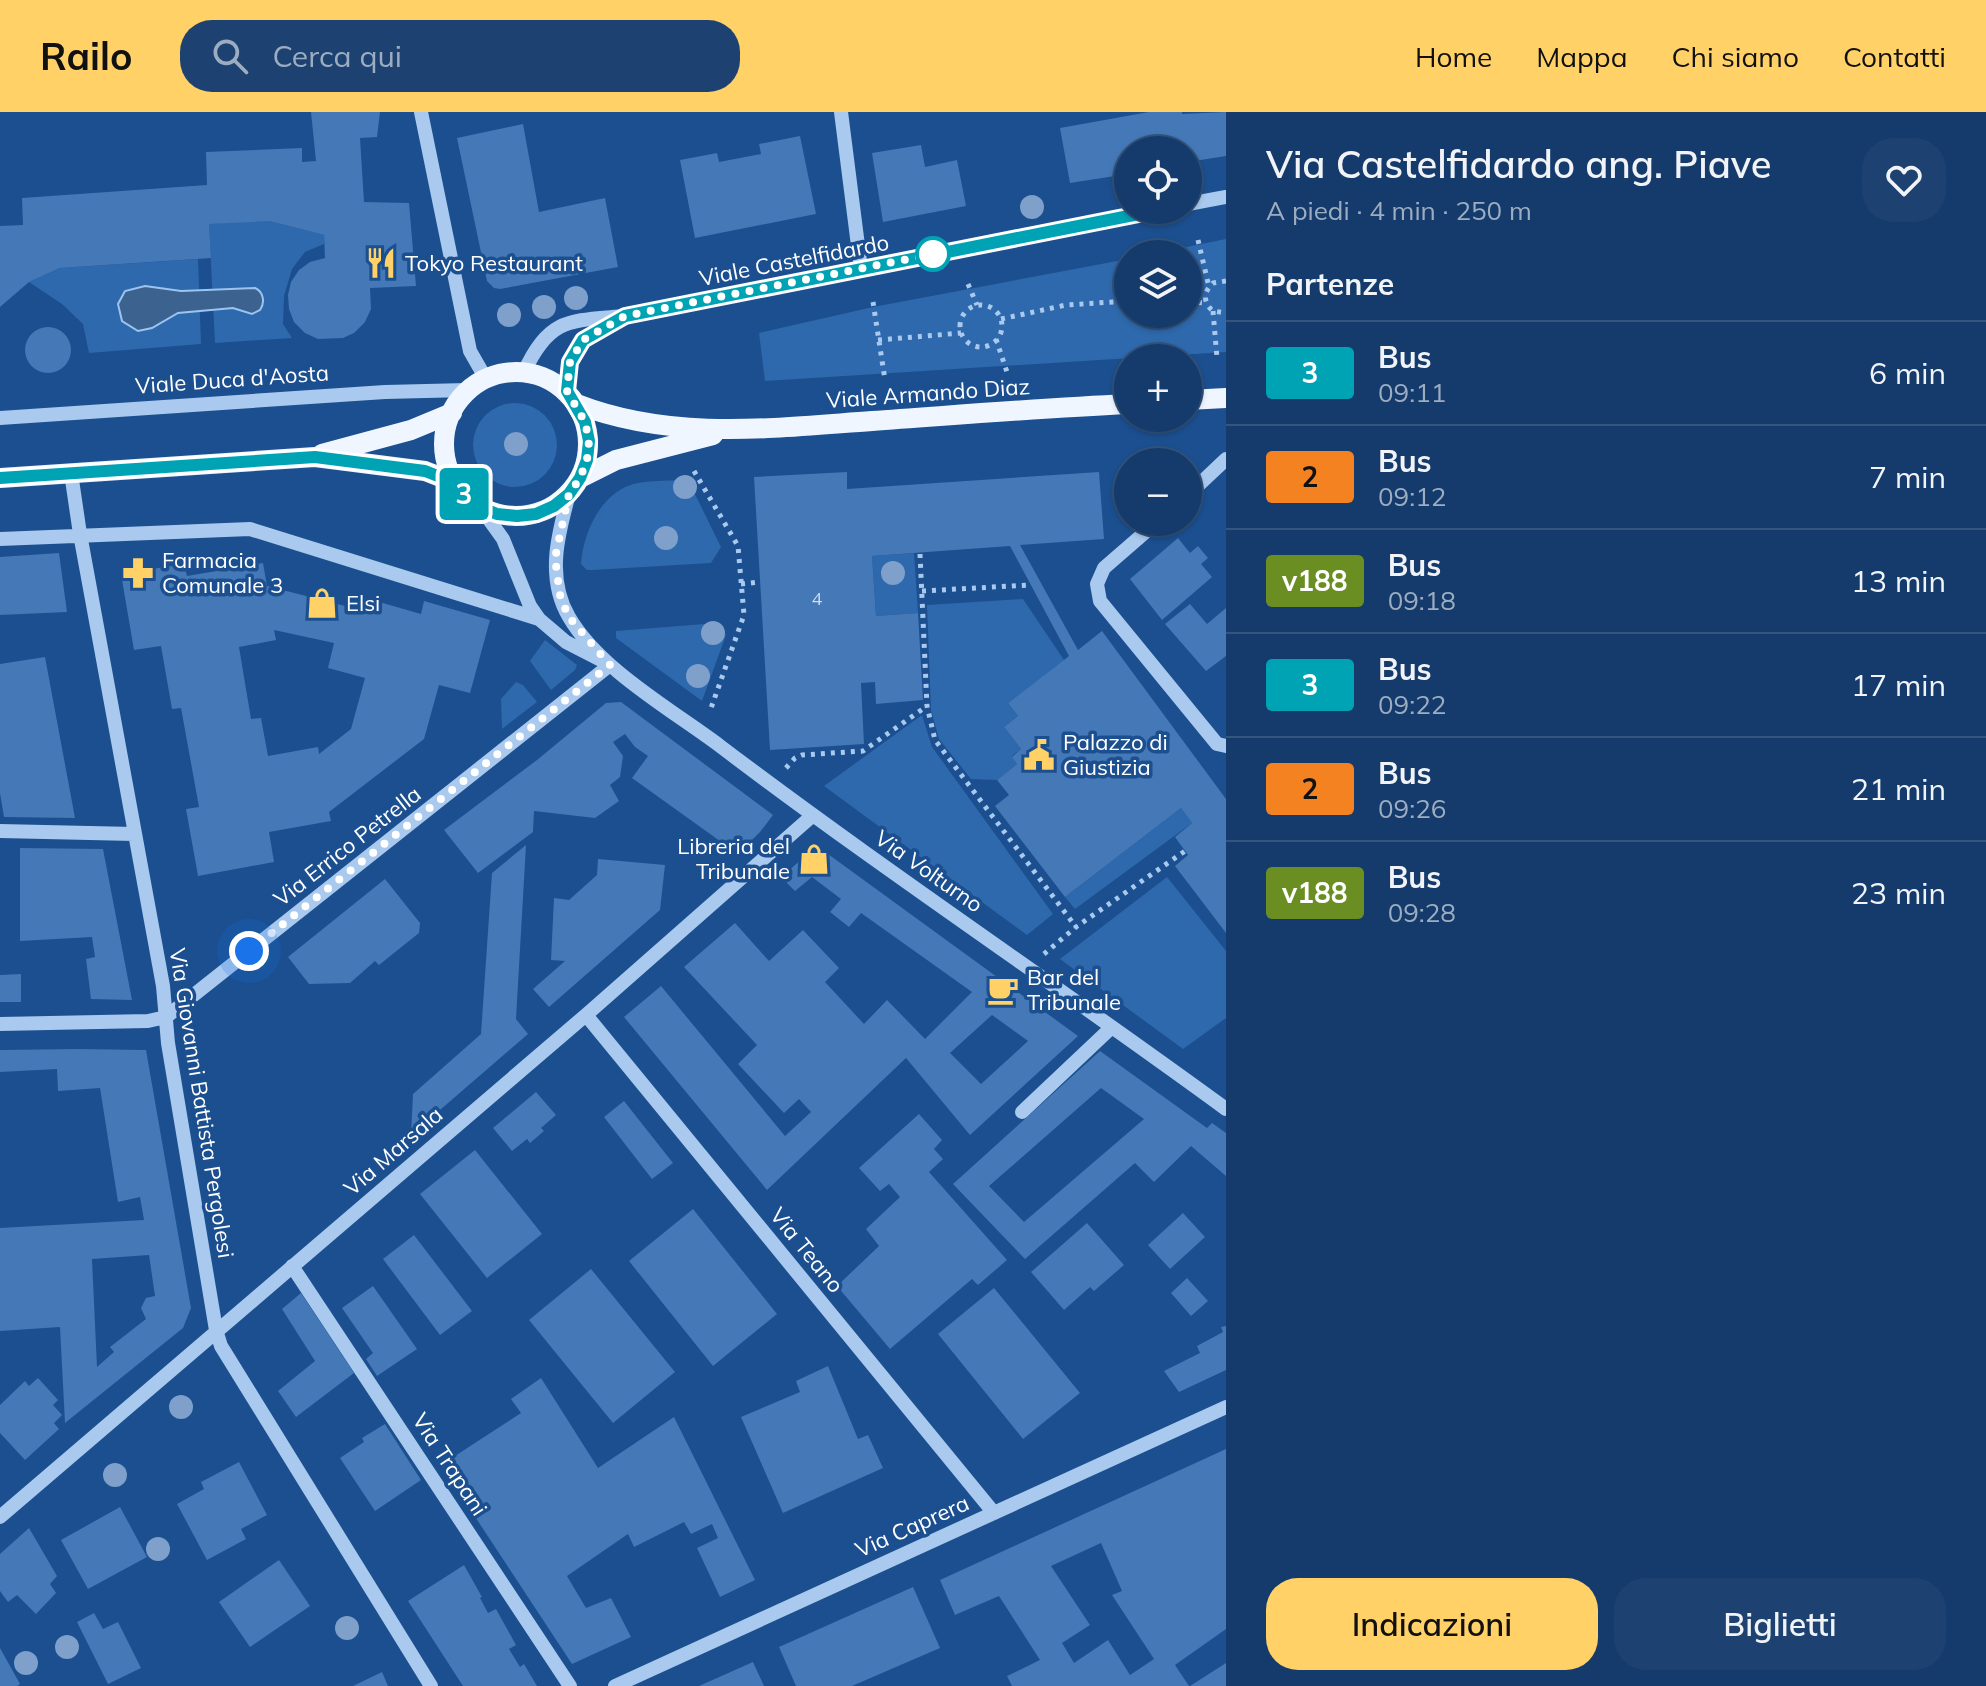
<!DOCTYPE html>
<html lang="it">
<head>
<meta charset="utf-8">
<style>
	body { margin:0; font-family:Mulish,sans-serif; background:#1d4271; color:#f1f3f6; height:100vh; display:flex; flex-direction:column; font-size:30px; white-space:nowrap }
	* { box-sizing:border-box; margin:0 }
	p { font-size:26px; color:#9dadc1 }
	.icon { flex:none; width:44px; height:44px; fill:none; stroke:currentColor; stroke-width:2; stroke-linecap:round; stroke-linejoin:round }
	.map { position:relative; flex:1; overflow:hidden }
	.side { display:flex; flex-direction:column; background:#143b6b; width:760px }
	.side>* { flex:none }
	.badge { padding:0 16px; border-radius:6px; font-size:28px; line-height:52px }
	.controls { position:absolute; left:1114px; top:24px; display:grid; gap:16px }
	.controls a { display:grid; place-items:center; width:88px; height:88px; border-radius:50%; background:#143b6b; box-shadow:0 2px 6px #0004,0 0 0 2px #33557e; font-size:40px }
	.you { position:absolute; width:40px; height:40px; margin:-20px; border:6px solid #fff; border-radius:50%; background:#1a73e8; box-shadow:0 0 0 12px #1a73e833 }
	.map>.badge { position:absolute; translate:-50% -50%; box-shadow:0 0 0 4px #fff }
	h2 { padding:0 40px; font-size:30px; line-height:72px }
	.round { display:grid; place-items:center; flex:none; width:84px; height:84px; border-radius:32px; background:#1d4271 }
	.summary { display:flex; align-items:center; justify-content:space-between; height:136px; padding:0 40px }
	h1 { font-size:38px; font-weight:600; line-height:60px }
	.action { display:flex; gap:16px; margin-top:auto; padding:16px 40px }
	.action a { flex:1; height:92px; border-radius:32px; background:#ffd166; color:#111; font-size:32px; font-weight:600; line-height:92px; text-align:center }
	.action a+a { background:#1d4271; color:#f1f3f6 }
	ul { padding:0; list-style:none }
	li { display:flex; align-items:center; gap:24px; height:104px; padding:0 40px; border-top:2px solid #33557e }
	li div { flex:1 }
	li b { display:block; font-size:30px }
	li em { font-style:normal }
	li .badge { min-width:88px; font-weight:700; text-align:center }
	header { display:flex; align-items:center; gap:48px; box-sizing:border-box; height:112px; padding:0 40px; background:#ffd166; color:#111 }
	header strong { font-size:38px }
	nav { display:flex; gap:44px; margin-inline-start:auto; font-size:28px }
	.search { width:560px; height:72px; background:#1d4271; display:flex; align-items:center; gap:20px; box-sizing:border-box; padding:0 28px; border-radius:32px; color:#9dadc1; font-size:30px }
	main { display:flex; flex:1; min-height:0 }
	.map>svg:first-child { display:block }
	.green { fill:#2e69ad }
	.water { fill:#3c6290; stroke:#9cc4f0; stroke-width:2 }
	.building { fill:#4478b7; fill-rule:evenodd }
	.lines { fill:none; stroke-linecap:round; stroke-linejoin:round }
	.path { stroke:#a9c9ee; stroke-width:5; stroke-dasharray:4 6; stroke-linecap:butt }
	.minor { stroke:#a9c9ee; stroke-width:14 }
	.major { stroke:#f0f6ff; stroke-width:20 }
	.tree { fill:#7ea0ca }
	.line-casing { stroke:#fff; stroke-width:18 }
	.line { stroke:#00a3b4; stroke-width:12 }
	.walk { stroke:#fff; stroke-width:8; stroke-dasharray:0 14.4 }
	.stop-dot { fill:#fff; stroke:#00a3b4; stroke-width:4 }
	.labels { text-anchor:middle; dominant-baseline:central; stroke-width:7; stroke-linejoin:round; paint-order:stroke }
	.number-label { font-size:18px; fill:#d0dded }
	.street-label { font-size:22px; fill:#fff; stroke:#1b4f8f }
	.poi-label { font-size:22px; fill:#fff; stroke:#1b4f8f; text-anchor:start }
</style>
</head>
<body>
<header>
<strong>Railo</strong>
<div class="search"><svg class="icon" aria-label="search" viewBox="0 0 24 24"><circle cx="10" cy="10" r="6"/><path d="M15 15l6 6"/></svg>Cerca qui</div>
<nav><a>Home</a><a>Mappa</a><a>Chi siamo</a><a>Contatti</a></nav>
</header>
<main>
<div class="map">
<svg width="1226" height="1574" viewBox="0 0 1226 1574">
	<rect width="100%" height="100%" fill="#1b4f8f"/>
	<path class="green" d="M243 109H269L324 123V132L305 140 292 157 284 184 283 212 292 226 215 231 209 112Z
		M1226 127V240L765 269 759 221 873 195 1128 147V202H1188V142H1153Z
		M198 147 201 232 89 241 83 212 62 192 29 170 60 156Z
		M473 333a42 42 0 1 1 84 0a42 42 0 1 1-84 0Z
		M688 368 721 435 711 451 592 458H587L581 452C583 419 603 377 638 371 654 368 672 369 688 368Z
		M914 441 918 501 876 504 872 444Z
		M1023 487 1064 548 1008 591 1018 604 1004 615 1021 637 1012 644 1017 652 997 668 971 667 939 627 931 598 927 493Z
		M717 511 726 523 702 589 616 526V519Z
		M545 528 577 553 575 558 551 578 530 549Z
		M516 570 523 573 537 590 502 617 501 587Z
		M922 603 932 635 1053 802 1027 823 824 674Z
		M1181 696 1192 711 1075 797 1065 785Z
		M1167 765 1226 839V906L1183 937 1060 847Z"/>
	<path class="water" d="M145 174 181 179 255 176C264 180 265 191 260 198L252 202 233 196 178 201 152 216 138 219 122 209 118 192 125 179Z"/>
	<path class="building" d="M311 0H380L377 25 360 26 364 90 409 91 416 174 370 176 371 197 365 210 354 221 343 226 318 227 305 221 294 210 289 197 288 183 291 170 299 158 310 150 325 146 324 123 269 109 209 112 211 146 60 156 29 170 0 195V114L23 113 22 86 207 73 206 40 302 36V50L316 49Z
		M1149 0H1182V2L1226 0V44L1188 50V38H1128V62L1070 71 1060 16Z
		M523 12 539 100 605 86 618 155 500 177 494 176 487 169 457 26Z
		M800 24 816 102 695 126 680 48 717 41 719 50 761 42 759 32Z
		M921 33 925 55 957 48 966 94 883 110 872 41Z
		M25 238a23 23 0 1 1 46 0a23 23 0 1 1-46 0Z
		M847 360V377L1099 360 1104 427 1020 433 1078 538 1102 519 1226 687V821L1175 754 1188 743 1175 725 1192 711 1181 696 1065 785 995 694 1009 683 997 668 1017 652 1012 645 1021 637 1004 615 1018 604 1008 591 1069 544 1010 434 872 444 876 504 918 501 923 588 876 592 875 570 861 571 864 632 770 638 754 365Z
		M1178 426 1190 441 1198 434 1208 446 1201 452 1212 465 1162 508 1130 467Z
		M59 441 67 500 0 503V445Z
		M263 451 267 474 345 494 348 481 421 502 424 489 490 508 470 581 439 573 424 627 329 700 331 709 269 720 274 750 198 764 186 697 199 695 181 596 172 597 161 534 134 538 121 462 184 452 187 464ZM274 518 334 531 328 556 365 566 351 617 319 642 318 635 268 644 261 606 251 607 239 535 276 528Z
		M1190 492 1207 512 1226 496V544L1206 559 1165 512Z
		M45 545 75 706 4 705 0 681V552Z
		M621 590 773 703 760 720 738 742 632 666 648 644 635 635 625 622 613 630 623 644 620 665 610 673 619 689 595 706 534 699 533 720 478 761 444 718 537 648 606 591Z
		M526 733 516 907 528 922 411 1023 413 982 481 922 492 761Z
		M817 734 1078 924 970 1023 906 946 767 1078 624 905 661 874 785 1024 811 1000 799 987 784 1001 738 952 757 933 684 855 735 811 769 849 803 818 839 856 825 870 864 912 887 888 925 927 972 880 861 801 849 815 830 800 841 787 812 765 795 779 781 765ZM992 903 1028 929 981 972 950 941Z
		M20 736 103 737 132 888 91 887 86 847 95 845 92 825 20 829Z
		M598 747 665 753 660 798 549 895 533 877 565 849 551 848 554 786 569 788 597 763Z
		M385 767 420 811 419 821 379 853 375 849 350 871 309 872 288 845Z
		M21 862V890H0V863Z
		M78 937 146 938 191 1196 183 1216 65 1311 60 1215 0 1219V1116L144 1108 140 1085 118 1090 100 976 58 979 57 957 0 960V938ZM149 1143 155 1184 146 1186 141 1196 146 1207 110 1235 114 1240 97 1255 92 1147Z
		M1100 939 1207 1016 1212 1011 1226 1021V1064L1191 1034 1154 1070 1135 1051 1025 1147 953 1072ZM1101 976 1144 1007 1024 1110 989 1074Z
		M536 980 556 1003 541 1016 544 1019 530 1031 527 1027 512 1039 493 1016Z
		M624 989 673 1051 652 1067 604 1005Z
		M919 1002 942 1028 934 1037 943 1047 929 1060 1007 1148 978 1173 972 1167 890 1237 837 1174 879 1134 866 1117 900 1085 889 1072 880 1079 859 1056Z
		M475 1038 542 1122 487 1166 420 1082Z
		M693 1097 777 1202 713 1254 629 1149Z
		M1183 1101 1205 1125 1170 1157 1148 1133Z
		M1087 1111 1124 1153 1094 1179 1090 1175 1064 1198 1031 1160Z
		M414 1123 472 1199 440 1223 383 1147Z
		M591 1157 675 1260 613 1311 529 1208Z
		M1187 1166 1208 1189 1191 1204 1171 1181Z
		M373 1174 417 1237 377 1264 366 1247 373 1241 342 1196Z
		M994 1176 1080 1281 1023 1327 938 1222Z
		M301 1181 354 1261 296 1305 278 1279 315 1249 282 1197Z
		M1226 1214V1258L1179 1280 1164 1259 1200 1241 1197 1234 1223 1220 1221 1215Z
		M828 1254 858 1327 868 1323 883 1356 783 1401 741 1305 800 1280 796 1269Z
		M38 1266 58 1288 53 1293 62 1303 54 1311 59 1317 25 1348 0 1321V1293L25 1269 29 1274Z
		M541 1266 598 1356 674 1305 755 1468 720 1485 697 1436 718 1426 712 1412 691 1422 684 1410 634 1435 628 1422 567 1464 586 1496 611 1486 631 1525 572 1552 441 1353 521 1301 511 1287Z
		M385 1312 421 1368 375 1399 340 1346 364 1330 362 1326Z
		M1226 1337V1517L1175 1553 1189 1574H1012L1007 1564 1040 1548 999 1484 955 1503 940 1468ZM1101 1431 1122 1479 1112 1483 1154 1547 1130 1563 1108 1528 1074 1551 1062 1531 1090 1513 1051 1454Z
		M239 1350 267 1403 241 1417 246 1427 207 1448 177 1392 204 1377 201 1370Z
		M120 1395 147 1445 88 1477 61 1428Z
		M29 1416 57 1464 50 1472 56 1481 36 1502 17 1483 8 1490 0 1479V1442Z
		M279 1448 310 1494 250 1535 219 1490Z
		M464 1453 482 1485 480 1486 488 1501 496 1497 516 1533 509 1537 520 1555 524 1552 537 1574H463L408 1489Z
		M913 1475 940 1536 852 1574H796L779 1535Z
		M94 1501 103 1517 118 1510 141 1556 108 1572 77 1510Z
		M0 1536 20 1572 17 1574H0Z
		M753 1550 764 1574H699Z
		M1226 1551V1574H1190Z
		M382 1560 388 1574H353Z"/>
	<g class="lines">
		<path class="path" d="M1198 128 1209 175
			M1226 169 1213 171C1203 180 1203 191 1213 199L1226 201
			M968 172 977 193
			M873 190 885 268
			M1188 190 1206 191
			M960 214a21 21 0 1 1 42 0a21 21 0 1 1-42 0Z
			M1213 199 1217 246
			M1001 207 1066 193 1128 189
			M996 227 1007 260
			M878 228 961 221
			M694 359 738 434 744 503 710 599
			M920 442 927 594 935 628 1076 815
			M741 472 759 470
			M922 479 1029 473
			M786 656 795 646 802 643 863 639 927 594
			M1044 842 1076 815 1185 739"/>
		<path class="minor" d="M421 0 470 239 486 267
			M841 0 861 157
			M1188 92 1226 85
			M524 260C550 205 569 209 625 204L1159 98
			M567 279C571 232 578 230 618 208
			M0 306 385 280 467 278
			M71 361 80 422 163 874 168 931 216 1218 221 1234 431 1574
			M569 382C558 422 546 466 569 505 599 557 672 598 720 634 885 759 1058 874 1226 997
			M1188 383 1226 347
			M480 395 503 427 530 494 539 507 566 530 603 549
			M1157 410 1104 456 1097 472 1100 489 1217 632 1226 634
			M0 427 250 417 539 507
			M0 719 134 722
			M586 903 994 1401
			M0 912 148 909 166 905 610 553
			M1022 1000 1112 915
			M292 1154 570 1574
			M0 1405 586 903 812 704
			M615 1574 1226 1295"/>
		<path class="major" d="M444 332a72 72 0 1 1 144 0a72 72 0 1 1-144 0Z
			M1188 288 1226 286
			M577 292C672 329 773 316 872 309 958 303 1043 296 1128 292
			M322 342 411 318 452 301
			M0 366 315 345 425 359 443 366 461 379
			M580 366 616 348 713 323"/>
	</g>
	<g class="tree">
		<circle cx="1032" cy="95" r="12"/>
		<circle cx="576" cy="186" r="12"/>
		<circle cx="544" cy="195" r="12"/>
		<circle cx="509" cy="203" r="12"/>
		<circle cx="516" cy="332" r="12"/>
		<circle cx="685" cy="375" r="12"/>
		<circle cx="666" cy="426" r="12"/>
		<circle cx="893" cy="461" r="12"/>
		<circle cx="713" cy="521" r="12"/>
		<circle cx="698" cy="564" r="12"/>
		<circle cx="181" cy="1295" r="12"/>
		<circle cx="115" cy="1363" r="12"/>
		<circle cx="158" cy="1437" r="12"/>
		<circle cx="347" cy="1516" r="12"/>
		<circle cx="67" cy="1535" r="12"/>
		<circle cx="26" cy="1551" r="12"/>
	</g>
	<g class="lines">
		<defs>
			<path id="line" d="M0 366 315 345 425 359 443 366 480 395 497 402 517 404 536 402 554 394 569 382 580 366 587 348 589 329 585 310 567 279 570 250 583 228 625 204 1159 98"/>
		</defs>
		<use href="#line" class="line-casing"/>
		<use href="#line" class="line"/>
		<path class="walk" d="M249 839 610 553 568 504 560 483 555 446 569 382 580 366 587 348 589 329 585 310 567 279 570 250 583 228 625 204 933 142"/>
	</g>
	<defs>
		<symbol id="restaurant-bare" viewBox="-9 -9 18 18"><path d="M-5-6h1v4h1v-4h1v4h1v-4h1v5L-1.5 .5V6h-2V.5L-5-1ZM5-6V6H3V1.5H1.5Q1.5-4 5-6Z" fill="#ffd166" stroke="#1b4f8f" stroke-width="2.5" paint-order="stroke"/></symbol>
		<symbol id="pharmacy-bare" viewBox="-9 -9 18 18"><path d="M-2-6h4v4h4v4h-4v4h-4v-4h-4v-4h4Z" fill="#ffd166" stroke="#1b4f8f" stroke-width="2.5" paint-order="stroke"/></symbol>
		<symbol id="shop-bare" viewBox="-9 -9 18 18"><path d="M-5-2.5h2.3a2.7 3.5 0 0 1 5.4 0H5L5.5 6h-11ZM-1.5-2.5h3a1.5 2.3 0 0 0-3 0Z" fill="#ffd166" stroke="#1b4f8f" stroke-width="2.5" paint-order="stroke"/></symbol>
		<symbol id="civic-bare" viewBox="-9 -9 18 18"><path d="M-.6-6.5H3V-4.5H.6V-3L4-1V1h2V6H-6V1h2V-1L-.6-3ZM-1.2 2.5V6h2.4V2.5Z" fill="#ffd166" stroke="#1b4f8f" stroke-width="2.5" paint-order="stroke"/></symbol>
		<symbol id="cafe-bare" viewBox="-9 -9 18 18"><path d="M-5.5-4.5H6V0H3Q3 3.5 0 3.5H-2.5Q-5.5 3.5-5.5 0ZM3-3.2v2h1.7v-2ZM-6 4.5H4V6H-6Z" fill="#ffd166" stroke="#1b4f8f" stroke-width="2.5" paint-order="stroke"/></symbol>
	</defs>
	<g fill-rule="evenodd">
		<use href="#restaurant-bare" x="359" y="129" width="44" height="44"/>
		<use href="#pharmacy-bare" x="116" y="439" width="44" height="44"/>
		<use href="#shop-bare" x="300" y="469" width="44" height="44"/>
		<use href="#civic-bare" x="1017" y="621" width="44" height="44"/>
		<use href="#shop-bare" x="792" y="725" width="44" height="44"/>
		<use href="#cafe-bare" x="981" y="856" width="44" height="44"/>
	</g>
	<circle class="stop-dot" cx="933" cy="142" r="16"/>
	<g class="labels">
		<g class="number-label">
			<text x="817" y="486">4</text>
		</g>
		<g class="street-label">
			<text transform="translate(794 148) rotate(-11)">Viale Castelfidardo</text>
			<text transform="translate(232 267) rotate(-4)">Viale Duca d'Aosta</text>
			<text transform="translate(928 281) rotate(-4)">Viale Armando Diaz</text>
			<text transform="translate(347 734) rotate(-38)">Via Errico Petrella</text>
			<text transform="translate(929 759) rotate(35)">Via Volturno</text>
			<text transform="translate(202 991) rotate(81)">Via Giovanni Battista Pergolesi</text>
			<text transform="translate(393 1039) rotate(-41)">Via Marsala</text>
			<text transform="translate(807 1138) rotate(51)">Via Teano</text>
			<text transform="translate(450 1352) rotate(57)">Via Trapani</text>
			<text transform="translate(912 1414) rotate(-24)">Via Caprera</text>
		</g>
		<g class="poi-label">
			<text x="405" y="151">Tokyo Restaurant</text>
			<text x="162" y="448">Farmacia<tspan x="162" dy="25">Comunale 3</tspan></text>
			<text x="346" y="491">Elsi</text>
			<text x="1063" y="630">Palazzo di<tspan x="1063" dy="25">Giustizia</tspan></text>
			<text x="790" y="734" text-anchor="end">Libreria del<tspan x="790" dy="25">Tribunale</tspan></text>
			<text x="1027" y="865">Bar del<tspan x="1027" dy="25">Tribunale</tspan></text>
		</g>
	</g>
</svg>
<div class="controls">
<a><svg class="icon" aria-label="locate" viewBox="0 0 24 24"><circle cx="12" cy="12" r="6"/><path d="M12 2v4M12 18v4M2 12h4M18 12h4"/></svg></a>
<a><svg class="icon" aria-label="layers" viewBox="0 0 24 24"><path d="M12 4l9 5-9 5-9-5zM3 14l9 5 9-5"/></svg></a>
<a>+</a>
<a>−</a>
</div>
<div class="you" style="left:249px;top:839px"></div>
<b class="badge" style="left:464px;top:382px;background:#00a3b4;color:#fff">3</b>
</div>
<section class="side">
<div class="summary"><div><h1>Via Castelfidardo ang. Piave</h1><p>A piedi · 4 min · 250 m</p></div><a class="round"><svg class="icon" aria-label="heart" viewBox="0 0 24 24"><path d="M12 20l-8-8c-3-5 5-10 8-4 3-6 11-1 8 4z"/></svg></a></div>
<h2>Partenze</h2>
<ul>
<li><span class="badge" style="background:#00a3b4;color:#fff">3</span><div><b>Bus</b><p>09:11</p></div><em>6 min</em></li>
<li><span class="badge" style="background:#f58220;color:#111">2</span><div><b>Bus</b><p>09:12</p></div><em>7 min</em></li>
<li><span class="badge" style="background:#6b8e23;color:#fff">v188</span><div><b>Bus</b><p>09:18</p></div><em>13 min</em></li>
<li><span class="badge" style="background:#00a3b4;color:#fff">3</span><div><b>Bus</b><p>09:22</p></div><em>17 min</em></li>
<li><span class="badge" style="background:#f58220;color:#111">2</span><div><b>Bus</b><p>09:26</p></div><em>21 min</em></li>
<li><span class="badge" style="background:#6b8e23;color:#fff">v188</span><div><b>Bus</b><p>09:28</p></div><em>23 min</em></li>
</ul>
<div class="action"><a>Indicazioni</a><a>Biglietti</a></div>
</section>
</main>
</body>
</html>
